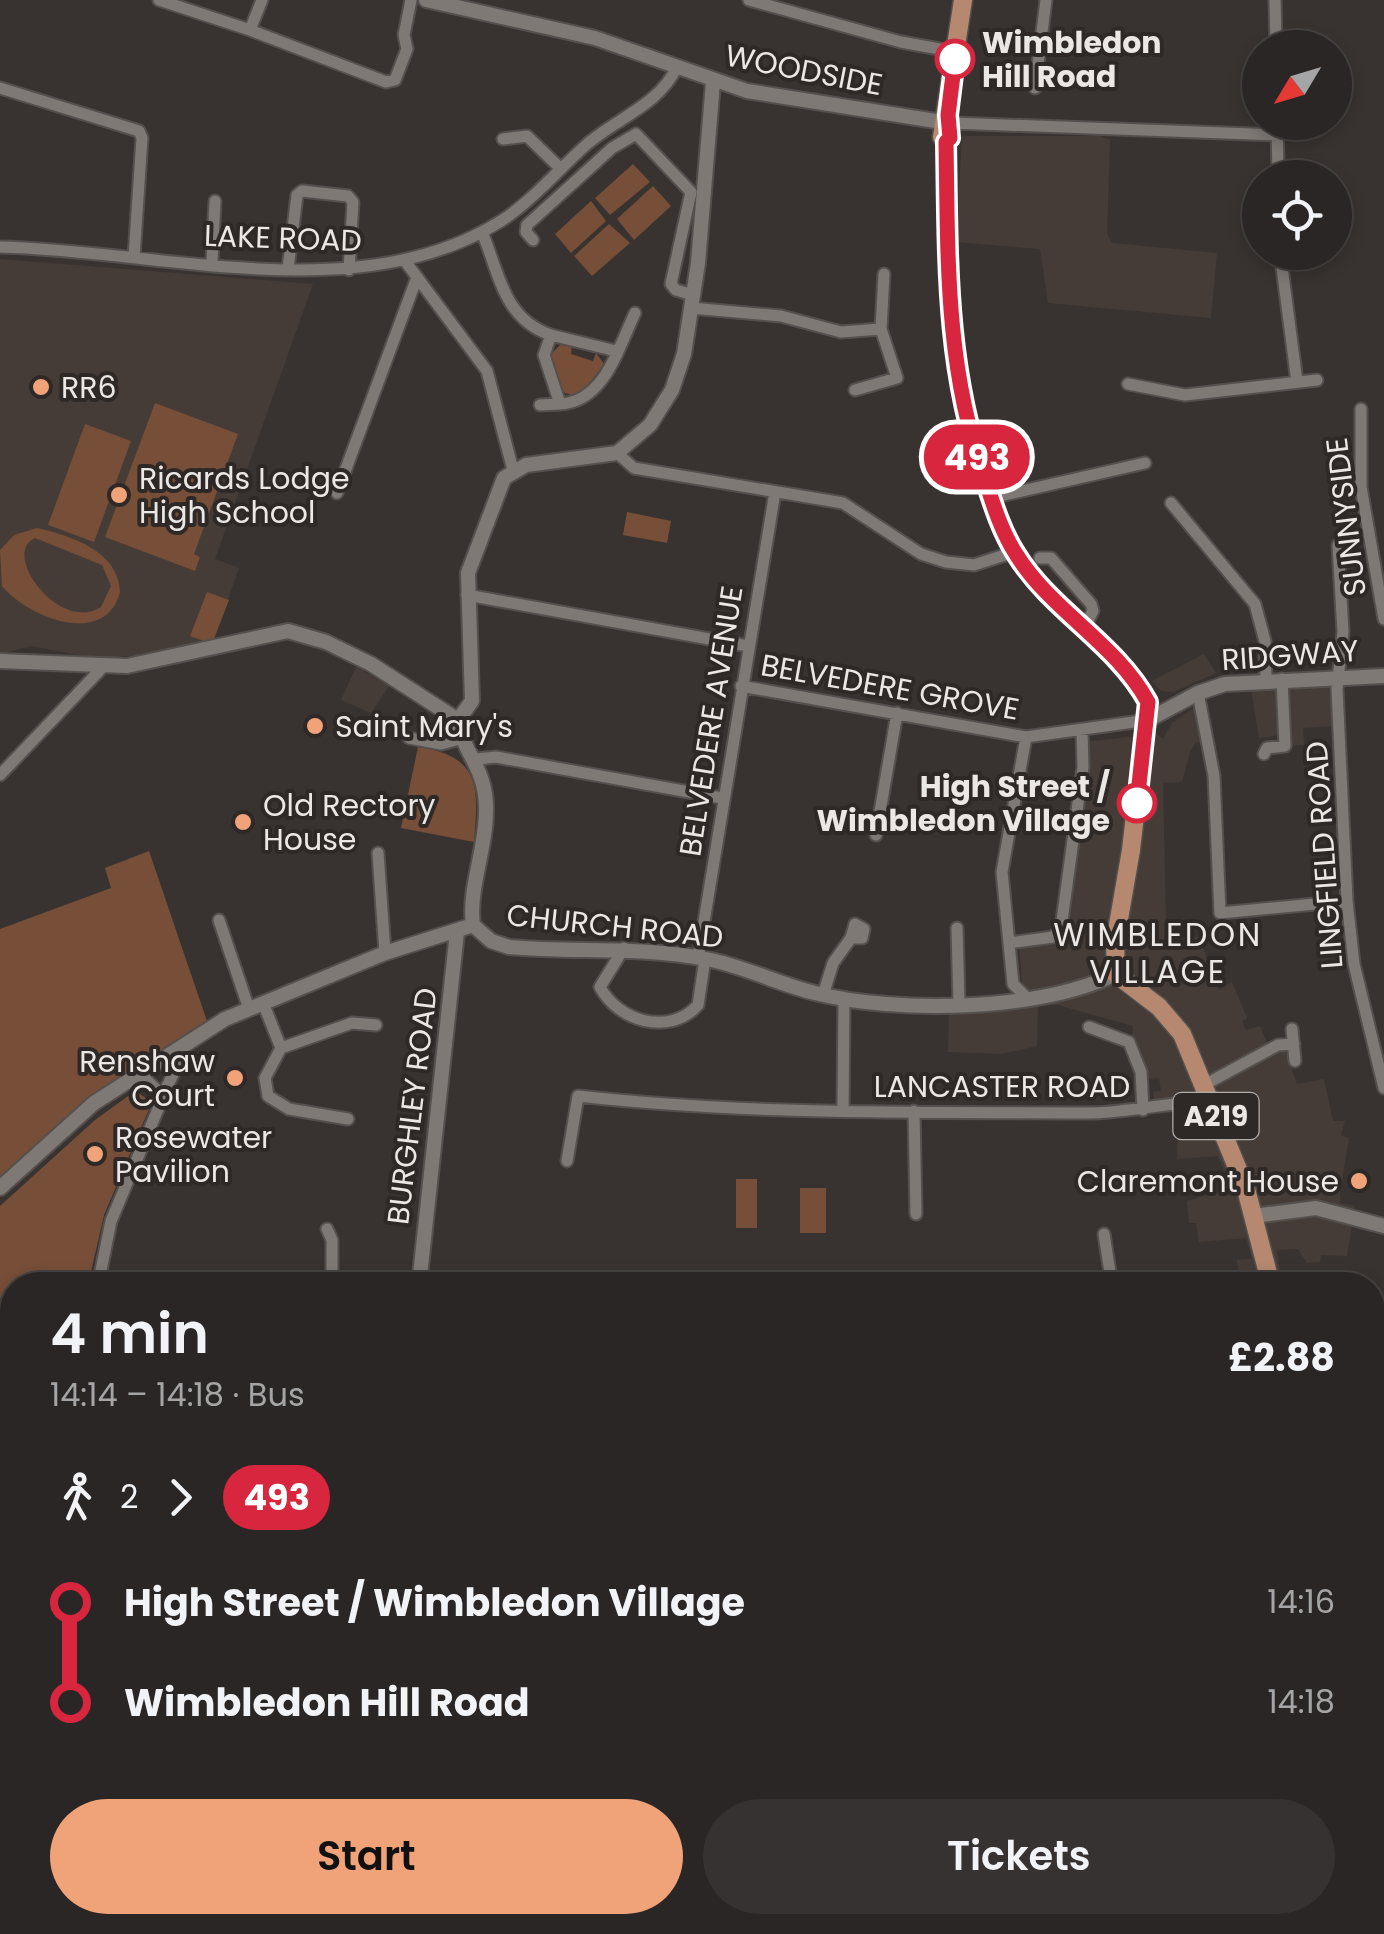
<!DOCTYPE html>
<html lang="en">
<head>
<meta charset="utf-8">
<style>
	body { margin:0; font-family:Poppins,sans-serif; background:#363232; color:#f1f3f6; height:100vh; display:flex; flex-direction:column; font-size:38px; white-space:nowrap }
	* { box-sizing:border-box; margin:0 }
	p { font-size:32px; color:#a5a5a7 }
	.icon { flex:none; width:55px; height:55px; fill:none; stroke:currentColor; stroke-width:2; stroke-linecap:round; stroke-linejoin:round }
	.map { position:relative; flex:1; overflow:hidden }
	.drawer { position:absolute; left:0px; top:1272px; width:1385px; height:662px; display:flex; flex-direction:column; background:#2a2625; border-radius:40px 40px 0 0; box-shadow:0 5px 15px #0003,0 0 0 2px #464342 }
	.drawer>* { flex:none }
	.badge { padding:0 20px; border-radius:32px; font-size:35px; line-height:65px }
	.needle { width:65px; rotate:232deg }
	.controls { position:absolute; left:1242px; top:30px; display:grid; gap:20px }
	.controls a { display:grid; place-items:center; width:110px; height:110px; border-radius:50%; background:#2a2625; box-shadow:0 5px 15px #0003,0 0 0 2px #464342; font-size:50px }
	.map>.badge { position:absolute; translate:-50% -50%; box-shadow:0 0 0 5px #fff }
	.legs { display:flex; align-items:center; gap:15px; height:110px; padding:0 50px; font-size:32px }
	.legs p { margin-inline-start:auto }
	.head { display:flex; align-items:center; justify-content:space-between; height:170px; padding:0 50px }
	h1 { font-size:55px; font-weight:600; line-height:75px }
	.button { display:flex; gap:20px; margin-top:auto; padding:20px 50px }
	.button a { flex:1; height:115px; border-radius:60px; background:#f0a278; color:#111; font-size:40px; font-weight:600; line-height:115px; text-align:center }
	.button a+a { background:#363232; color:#f1f3f6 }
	ul { padding:0 50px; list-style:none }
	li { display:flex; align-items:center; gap:35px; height:100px; font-size:38px }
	li i { display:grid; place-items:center; width:15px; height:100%; margin:0 12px; background:currentColor }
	li i::after { content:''; width:25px; height:25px; margin:-12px; border:8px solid; border-radius:50%; background:#2a2625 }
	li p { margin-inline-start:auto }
	li:first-child i { background:linear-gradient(#0000 50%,currentColor 0) }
	li:last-child i { background:linear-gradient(currentColor 50%,#0000 0) }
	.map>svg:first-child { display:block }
	.built { fill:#463c37 }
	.green { fill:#774e38; fill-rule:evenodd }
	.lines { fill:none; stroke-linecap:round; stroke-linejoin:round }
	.minor-casing { stroke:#54504e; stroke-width:15 }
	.tertiary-casing { stroke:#54504e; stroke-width:18 }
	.secondary-casing { stroke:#54504e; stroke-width:19 }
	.primary-casing { stroke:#54504e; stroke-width:21 }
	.minor { stroke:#7f7976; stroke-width:11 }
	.tertiary { stroke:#7f7976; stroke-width:14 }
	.secondary { stroke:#7f7976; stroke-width:15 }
	.primary { stroke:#b5886f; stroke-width:18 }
	.line-1-casing { stroke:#fff; stroke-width:22 }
	.line-1 { stroke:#d7263d; stroke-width:15 }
	.stop-1-dot { fill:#fff; stroke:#d7263d; stroke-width:5 }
	.poi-dot { fill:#f0a278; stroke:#2e2927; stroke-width:4 }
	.labels { text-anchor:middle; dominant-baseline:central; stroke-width:8; stroke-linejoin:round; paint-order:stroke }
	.shield { fill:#2e2927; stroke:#b2aeac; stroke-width:2.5 }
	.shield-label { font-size:28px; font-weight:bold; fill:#eae7e5 }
	.stop-label { font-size:30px; font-weight:bold; fill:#eae7e5; stroke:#2e2927; text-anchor:start }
	.street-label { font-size:30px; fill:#eae7e5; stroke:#2e2927 }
	.poi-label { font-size:30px; fill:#eae7e5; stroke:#2e2927; text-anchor:start }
	.neighbourhood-label { font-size:32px; letter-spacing:2.5px; fill:#eae7e5; stroke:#2e2927 }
</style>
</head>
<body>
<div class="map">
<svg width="1384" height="1934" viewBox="0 0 1384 1934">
	<rect width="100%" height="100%" fill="#383331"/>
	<path class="built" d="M962 136H1100L1110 140 1107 234 1112 243 1217 253 1211 318 1048 303 1040 249 956 242Z
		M0 259 313 284 215 559 239 568 213 641 145 655 94 658 31 646 0 654Z
		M1204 654 1216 673 1173 692 1161 691 1152 681Z
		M356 667 389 686 371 713 341 700Z
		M1328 683 1333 726 1303 728 1304 745 1289 746 1287 734 1259 738 1251 688Z
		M1195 707 1202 743 1196 742 1190 751 1182 782 1163 783 1166 923H1172L1173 938 1199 937 1219 990 1232 982 1247 1018 1242 1021 1246 1030 1260 1026 1272 1055 1285 1050 1297 1084 1324 1079 1333 1121H1345L1341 1135 1349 1138 1340 1193V1203L1355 1206 1347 1256 1321 1255 1320 1262 1307 1263 1298 1249 1277 1250 1281 1277 1256 1285H1239L1237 1260 1252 1259 1246 1238 1199 1242 1196 1223H1189L1187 1201 1231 1188 1218 1156 1177 1159 1178 1125 1185 1124 1183 1101 1154 1103 1153 1092 1161 1091 1159 1078 1146 1079 1132 1038 1133 1026 1058 1005 1038 1006 1037 1046 1002 1054 948 1052 949 1011 1024 1006 1019 944 1050 941 1053 946 1068 928 1084 742 1157 734 1163 739 1172 723Z"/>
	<path class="green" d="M633 164 650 182 610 215 595 198Z
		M653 186 671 206 634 240 617 219Z
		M591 201 606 221 571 253 555 234Z
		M609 224 630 243 592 276 574 256Z
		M562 343 572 344 571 354 593 361 596 353 604 364 579 398 563 392 550 355Z
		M155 403 238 434 194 554 200 557 195 571 105 537Z
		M85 424 131 441 94 542 48 525Z
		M627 512 671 521 667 543 623 535Z
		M37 528C71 536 119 551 120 592 106 648 28 618 2 586L0 550 14 535ZM35 538 102 565 111 586 101 607C60 634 0 554 35 538Z
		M207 592 229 600 212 644 190 636Z
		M418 747C480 756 479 786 474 842L401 828Z
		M149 851 207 1021 100 1090 0 1179V929L111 888 105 868Z
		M135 1091 152 1102 104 1215 88 1285H12V1570L0 1594V1206L95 1120Z
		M736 1179H757V1228H736Z
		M800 1188H826V1233H800Z
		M1384 1334V1934H922L935 1922H1372V1359Z"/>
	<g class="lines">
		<defs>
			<path id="minor" d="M159 0 250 30 262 0
				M749 0 901 42 956 52
				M1275 0 1276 48
				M250 30 386 82 395 80 407 49 404 35 411 0
				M0 88 139 131 142 138 134 257
				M1035 88 1046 0
				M1277 122 1278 178
				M952 123 1277 135
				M503 139 527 136 560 168
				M482 232C499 272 503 319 551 335
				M533 240 526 232 527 225 612 148 636 134 691 192 671 284 676 290 693 295
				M0 247C159 250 359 311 501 221 532 201 558 170 586 145 617 118 659 105 677 67
				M1280 252 1297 382
				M405 261 487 371 513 470
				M212 262 215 201
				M288 269 297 195 302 191 348 196 353 202 349 270
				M691 308 781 316 841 332 881 329
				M616 351 551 335 544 355 560 404C604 402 618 349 635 313
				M1128 384 1185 395 1317 380
				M855 390 897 378 881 329 884 274
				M540 405 560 404
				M1361 409V487L1384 619
				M617 453 634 468 843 503 921 554 946 562 974 565 1014 552
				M337 493 416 280
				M991 498 1145 463
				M1171 503 1255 604 1265 641 1266 680
				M1338 545 1343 632 1337 689 1347 901 1354 964 1384 1088
				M1040 558H1051L1091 604 1093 611 1085 626
				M467 595 748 646
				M741 686 1026 737 1148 720
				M1198 693 1214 776 1220 913 1347 901
				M409 738 441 744 463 738
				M1264 754 1267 748 1285 746 1282 679
				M477 759 496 757 722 798
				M0 775 102 668
				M876 835 897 713
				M378 853 385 953
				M219 920 249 1009
				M957 928 959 1005
				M1009 943 1053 937 1061 928 1083 767 1082 731
				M624 948 600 987C618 1021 669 1037 698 1005L705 959
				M698 958 775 492
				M823 995 833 963 851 938H862L864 929 855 924 851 938
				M1026 997 1013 984 1002 872 1026 737
				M263 1003 281 1048 265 1078 268 1096 289 1109 348 1119
				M1089 1027 1129 1042 1141 1072 1143 1110
				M1292 1029 1295 1061
				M281 1048 352 1023 376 1025
				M1204 1085 1278 1045 1294 1044
				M162 1097 180 1060
				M843 1109 844 999
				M914 1111 916 1214
				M567 1161 578 1096C749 1115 917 1112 1089 1113 1129 1113 1172 1100 1211 1104
				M327 1229 332 1240V1285
				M1104 1234 1112 1285
				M98 1285 111 1221 161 1102 159 1092 138 1072
				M1372 1485 1384 1503
				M0 1611 12 1585
				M0 1684H12
				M0 1760 12 1780
				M0 1891H12
				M255 1934 256 1922
				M726 1934 739 1922"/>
			<path id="tertiary" d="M426 0 595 38 747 91 942 122
				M0 661 127 666 288 631 326 642 371 664 458 720
				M458 720 472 701 468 573 504 478 526 465 617 453 650 425 672 390 684 354 698 263 713 82
				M458 720C461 750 486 767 486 808 487 847 468 888 473 925
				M1148 720 1198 693 1225 684 1384 676
				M473 925 491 941 509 947C575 953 640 946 706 959 744 966 778 984 815 993 898 1014 1038 1011 1116 974
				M0 1188 94 1103 225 1019 385 953 473 925
				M1254 1216 1316 1208 1384 1226
				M419 1285 457 932
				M1372 1347 1384 1319
				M533 1922V1934"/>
			<path id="secondary" d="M1372 1610 1384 1606"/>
			<path id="primary" d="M963 0 942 137 946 142C948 260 946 370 986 483 994 506 1003 533 1016 554 1051 611 1114 643 1148 702L1131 850 1115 942 1116 974 1159 1007 1182 1034 1246 1189 1271 1285
				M910 1934 922 1922"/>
		</defs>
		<use href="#minor" class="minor-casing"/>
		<use href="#tertiary" class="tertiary-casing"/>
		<use href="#secondary" class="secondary-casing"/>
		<use href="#primary" class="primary-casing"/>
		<use href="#minor" class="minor"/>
		<use href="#tertiary" class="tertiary"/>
		<use href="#secondary" class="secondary"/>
		<use href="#primary" class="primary"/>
	</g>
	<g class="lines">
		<defs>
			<path id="line-1" d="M955 59 948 115 950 138 946 142C948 257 945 366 984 476 992 501 1001 531 1016 554 1051 611 1115 642 1148 702L1137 803"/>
		</defs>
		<use href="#line-1" class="line-1-casing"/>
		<use href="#line-1" class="line-1"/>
	</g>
	<g class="stop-1-dot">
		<circle cx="955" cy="59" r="18"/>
		<circle cx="1137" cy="803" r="18"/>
	</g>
	<g class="poi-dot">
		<circle cx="41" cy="387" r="10"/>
		<circle cx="119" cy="495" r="10"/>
		<circle cx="315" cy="726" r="10"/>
		<circle cx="243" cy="822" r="10"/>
		<circle cx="235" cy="1078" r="10"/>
		<circle cx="95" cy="1154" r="10"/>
		<circle cx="1359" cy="1181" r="10"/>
	</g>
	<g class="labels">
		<rect class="shield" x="1173.5" y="1093" width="85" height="46" rx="8"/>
		<g class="shield-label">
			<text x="1216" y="1116">A219</text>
		</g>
		<g class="stop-label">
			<text x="982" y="42">Wimbledon<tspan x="982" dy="34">Hill Road</tspan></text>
			<text x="1110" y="786" text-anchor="end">High Street /<tspan x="1110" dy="34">Wimbledon Village</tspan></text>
		</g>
		<g class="street-label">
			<text transform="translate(804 70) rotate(11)">WOODSIDE</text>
			<text transform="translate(283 238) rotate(2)">LAKE ROAD</text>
			<text transform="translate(1346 517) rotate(-97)">SUNNYSIDE</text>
			<text transform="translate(1290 655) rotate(-4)">RIDGWAY</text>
			<text transform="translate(890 687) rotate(10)">BELVEDERE GROVE</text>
			<text transform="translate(711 721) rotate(-81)">BELVEDERE AVENUE</text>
			<text transform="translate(1324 855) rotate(-94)">LINGFIELD ROAD</text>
			<text transform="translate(615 926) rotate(6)">CHURCH ROAD</text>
			<text x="1002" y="1086">LANCASTER ROAD</text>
			<text transform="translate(412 1106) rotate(-83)">BURGHLEY ROAD</text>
		</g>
		<g class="poi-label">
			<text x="61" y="387">RR6</text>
			<text x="139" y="478">Ricards Lodge<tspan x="139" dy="34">High School</tspan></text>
			<text x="335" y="726">Saint Mary's</text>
			<text x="263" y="805">Old Rectory<tspan x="263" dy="34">House</tspan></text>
			<text x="215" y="1061" text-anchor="end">Renshaw<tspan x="215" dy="34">Court</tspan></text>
			<text x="115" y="1137">Rosewater<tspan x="115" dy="34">Pavilion</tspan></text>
			<text x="1339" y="1181" text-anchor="end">Claremont House</text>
		</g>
		<g class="neighbourhood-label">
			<text x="1158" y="934">WIMBLEDON<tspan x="1158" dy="37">VILLAGE</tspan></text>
		</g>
	</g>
</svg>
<div class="controls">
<a><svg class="needle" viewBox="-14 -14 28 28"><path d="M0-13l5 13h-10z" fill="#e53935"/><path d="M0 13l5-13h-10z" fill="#a5a5a7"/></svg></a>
<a><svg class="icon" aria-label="locate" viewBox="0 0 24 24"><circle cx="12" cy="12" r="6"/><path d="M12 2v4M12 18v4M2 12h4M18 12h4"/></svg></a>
</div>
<b class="badge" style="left:977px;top:457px;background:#d7263d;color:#fff">493</b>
<section class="drawer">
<div class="head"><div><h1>4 min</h1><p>14:14 – 14:18 · Bus</p></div><b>£2.88</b></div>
<div class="legs"><svg class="icon" aria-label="walk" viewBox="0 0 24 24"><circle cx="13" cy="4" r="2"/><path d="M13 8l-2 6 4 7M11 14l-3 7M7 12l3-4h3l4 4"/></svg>2<svg class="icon" aria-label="forward" viewBox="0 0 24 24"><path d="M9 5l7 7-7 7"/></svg><b class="badge" style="background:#d7263d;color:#fff">493</b></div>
<ul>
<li><i style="color:#d7263d"></i><b>High Street / Wimbledon Village</b><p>14:16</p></li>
<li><i style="color:#d7263d"></i><b>Wimbledon Hill Road</b><p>14:18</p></li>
</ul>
<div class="button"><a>Start</a><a>Tickets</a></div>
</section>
</div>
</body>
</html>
